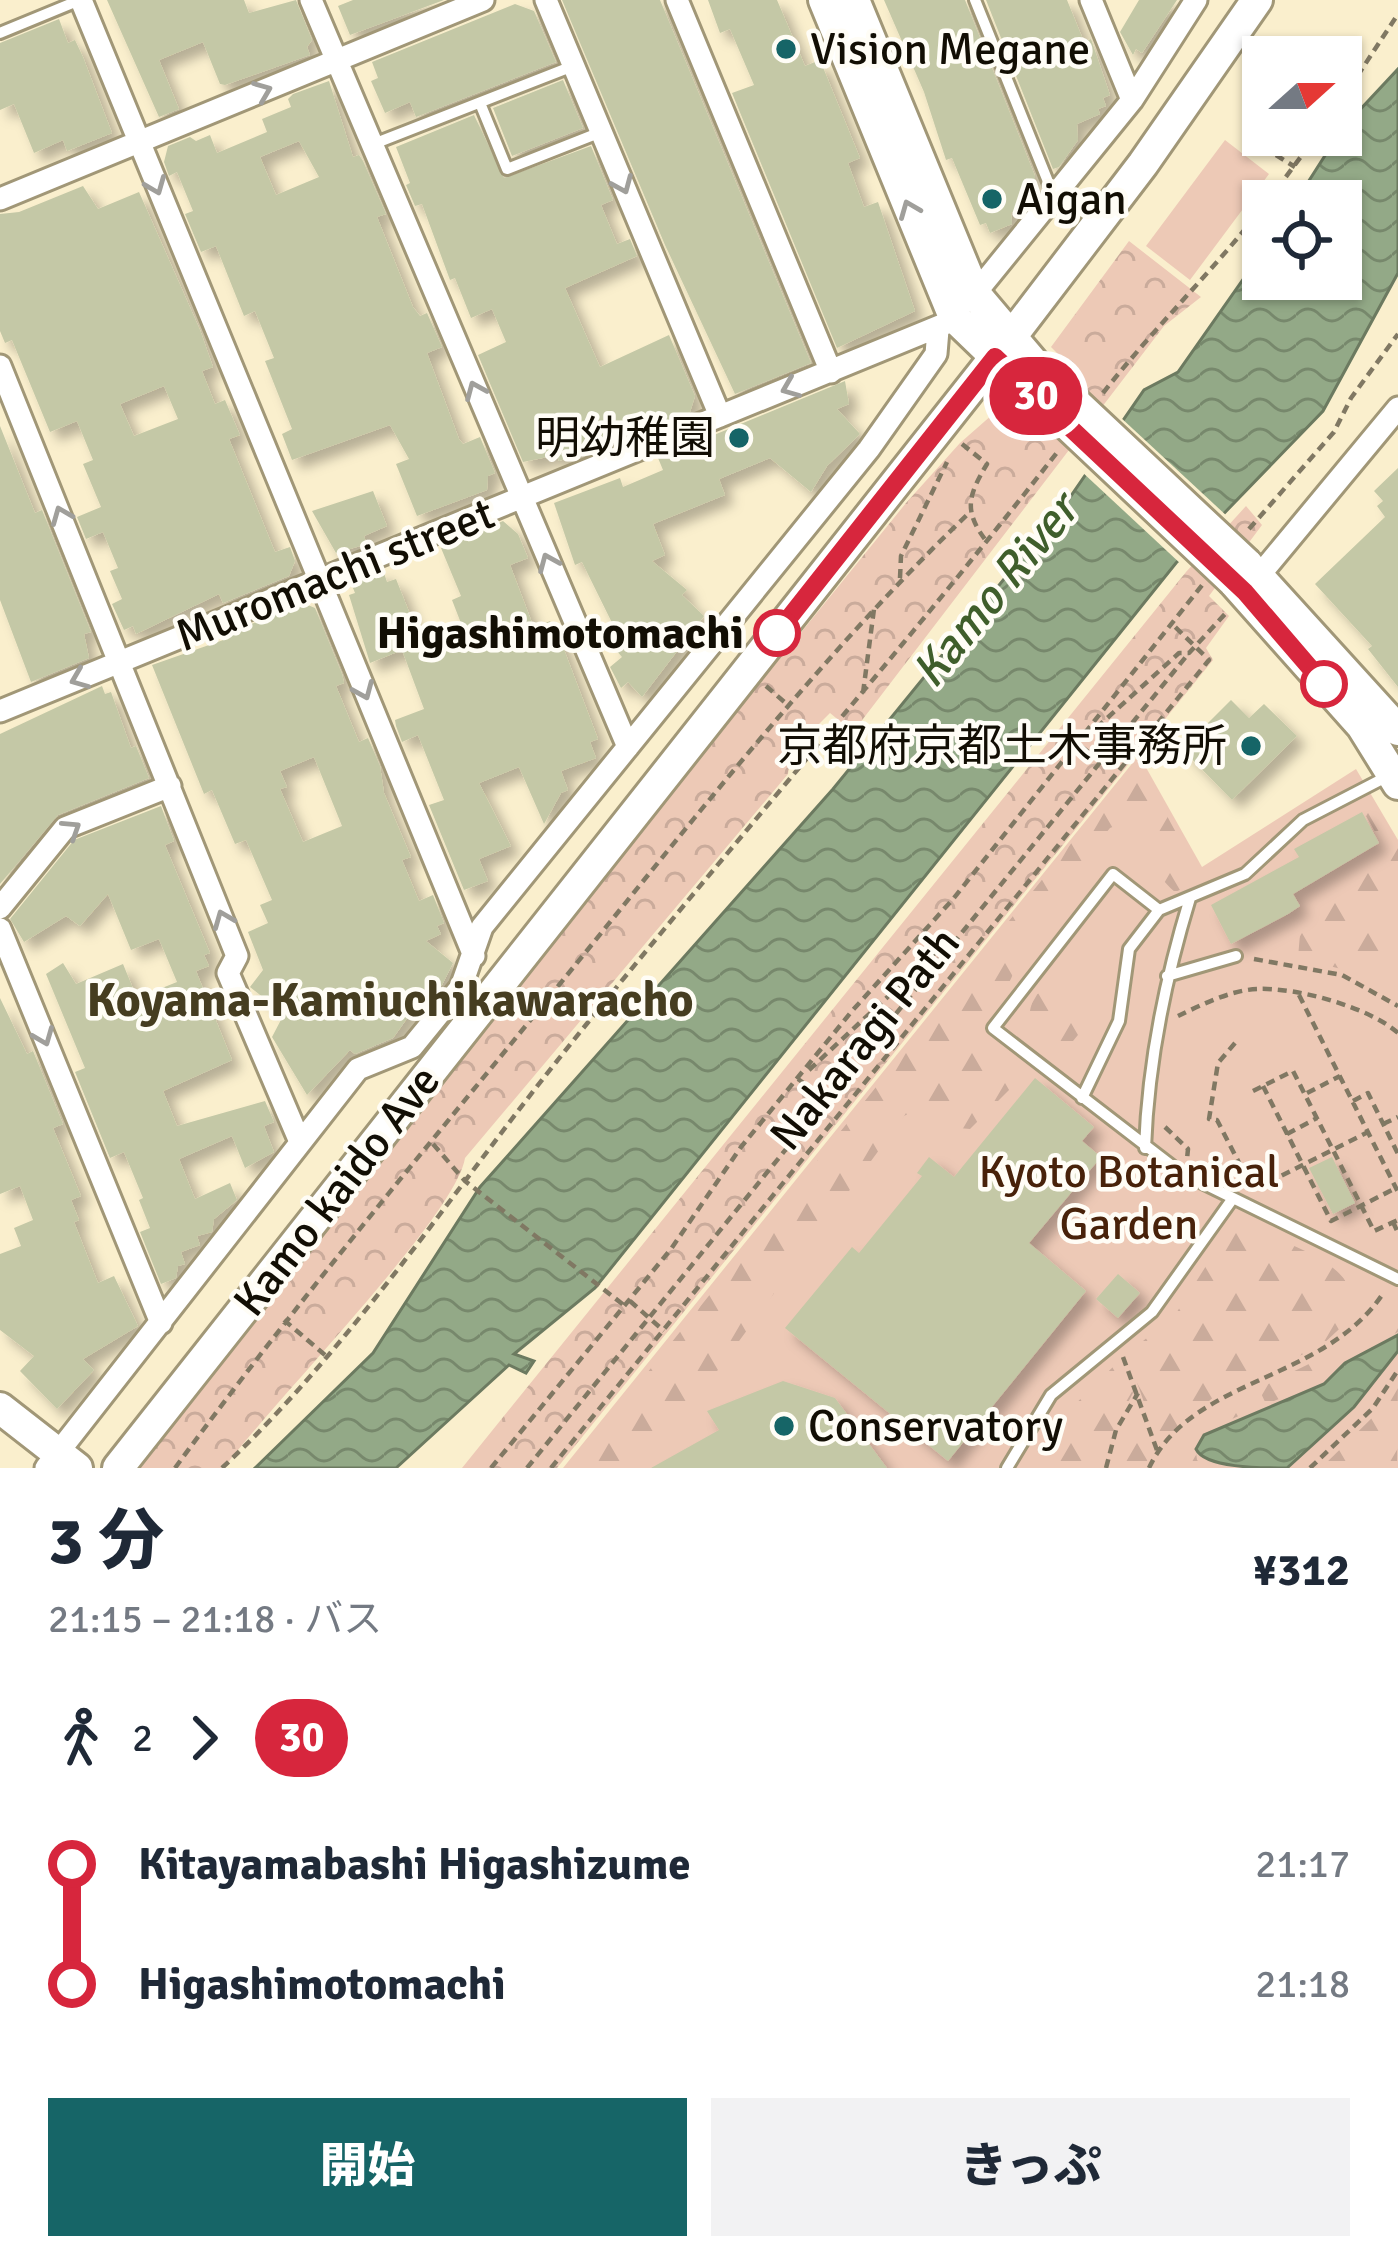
<!DOCTYPE html>
<html lang="ja">
<head>
<meta charset="utf-8">
<style>
	body { margin:0; font-family:Signika,"Noto Sans JP",sans-serif; background:#f2f2f3; color:#1f2937; height:100vh; display:flex; flex-direction:column; font-size:45px; white-space:nowrap }
	* { box-sizing:border-box; margin:0 }
	p { font-size:39px; color:#747a83 }
	.icon { flex:none; width:66px; height:66px; fill:none; stroke:currentColor; stroke-width:2; stroke-linecap:round; stroke-linejoin:round }
	.map { position:relative; height:1468px; overflow:hidden }
	.panel { display:flex; flex-direction:column; background:#fff; flex:1 }
	.panel>* { flex:none }
	.badge { padding:0 24px; border-radius:39px; font-size:42px; line-height:78px }
	.needle { width:78px; rotate:69deg }
	.tools { position:absolute; left:1242px; top:36px; display:grid; gap:24px }
	.tools a { display:grid; place-items:center; width:120px; height:120px; border-radius:0px; background:#fff; box-shadow:0 3px 9px #0004; font-size:60px }
	.map>.badge { position:absolute; translate:-50% -50%; box-shadow:0 0 0 6px #fff }
	.legs { display:flex; align-items:center; gap:18px; height:132px; padding:0 48px; font-size:39px }
	.legs p { margin-inline-start:auto }
	.overview { display:flex; align-items:center; justify-content:space-between; height:204px; padding:0 48px }
	h1 { font-size:66px; font-weight:800; line-height:90px }
	.button { display:flex; gap:24px; margin-top:auto; padding:24px 48px }
	.button a { flex:1; height:138px; border-radius:0px; background:#166567; color:#fff; font-size:48px; font-weight:800; line-height:138px; text-align:center }
	.button a+a { background:#f2f2f3; color:#1f2937 }
	ul { padding:0 48px; list-style:none }
	li { display:flex; align-items:center; gap:42px; height:120px; font-size:45px }
	li i { display:grid; place-items:center; width:18px; height:100%; margin:0 15px; background:currentColor }
	li i::after { content:''; width:30px; height:30px; margin:-15px; border:9px solid; border-radius:50%; background:#fff }
	li p { margin-inline-start:auto }
	li:first-child i { background:linear-gradient(#0000 50%,currentColor 0) }
	li:last-child i { background:linear-gradient(currentColor 50%,#0000 0) }
	.map>svg:first-child { display:block }
	.green { fill:#edc9b6 }
	.forest { fill:url(#forest-firs) }
	.park { fill:url(#park-crowns) }
	.water { fill:url(#water-waves); stroke:#6c7a60; stroke-width:3 }
	.pier { fill:#faefcd }
	.building { fill:#c4c8a6; fill-rule:evenodd; filter:url(#shadow) }
	.lines { fill:none; stroke-linecap:round; stroke-linejoin:round }
	.lane-casing { stroke:#a19777; stroke-width:16 }
	.street-casing { stroke:#a19777; stroke-width:27 }
	.secondary-casing { stroke:#a19777; stroke-width:36 }
	.path { stroke:#807863; stroke-width:4.5; stroke-dasharray:9 6; stroke-linecap:butt }
	.lane { stroke:#fff; stroke-width:10 }
	.street { stroke:#fff; stroke-width:21 }
	.secondary { stroke:#fff; stroke-width:30 }
	.secondary-bridge-casing { stroke:#a19777; stroke-width:36; stroke-linecap:butt }
	.secondary-bridge { stroke:#fff; stroke-width:30 }
	.oneway { stroke:#a09f9b }
	.line-1-casing { stroke:#fff; stroke-width:27 }
	.line-1 { stroke:#d7263d; stroke-width:18 }
	.poi-dot { fill:#166567; stroke:#fffdf6; stroke-width:4.5 }
	.stop-1-dot { fill:#fff; stroke:#d7263d; stroke-width:6 }
	.labels { text-anchor:middle; dominant-baseline:central; stroke-width:9; stroke-linejoin:round; paint-order:stroke }
	.poi-label { font-size:45px; fill:#120e04; stroke:#fffdf6; text-anchor:start }
	.street-label { font-size:45px; fill:#120e04; stroke:#fffdf6 }
	.stop-label { font-size:45px; font-weight:bold; fill:#120e04; stroke:#fffdf6; text-anchor:end }
	.park-label { font-size:45px; fill:#48220a; stroke:#fffdf6 }
	.water-label { font-size:48px; font-style:italic; fill:#3f5e2b; stroke:#fffdf6 }
	.neighbourhood-label { font-size:48px; font-weight:bold; fill:#463d20; stroke:#fffdf6 }
</style>
</head>
<body>
<div class="map">
<svg width="1398" height="1468" viewBox="0 0 1398 1468">
	<defs>
		<pattern id="forest-firs" width="22" height="20" patternUnits="userSpaceOnUse" patternTransform="scale(3)"><rect width="22" height="20" fill="#edc9b6"/><path d="M5 1l3.5 6h-7zM16 11l3.5 6h-7z" fill="#caab9b"/></pattern>
		<pattern id="park-crowns" width="20" height="18" patternUnits="userSpaceOnUse" patternTransform="scale(3)"><rect width="20" height="18" fill="#edc9b6"/><path d="M2 6a3 3 0 1 1 6 0M12 15a3 3 0 1 1 6 0" fill="none" stroke="#caab9b"/></pattern>
		<pattern id="water-waves" width="16" height="10" patternUnits="userSpaceOnUse" patternTransform="scale(3)"><rect width="16" height="10" fill="#93a987"/><path d="M0 5q4-4 8 0t8 0" fill="none" stroke="#77886c"/></pattern>
		<filter id="shadow"><feDropShadow dx="9" dy="9" stdDeviation="6" flood-color="#0004"/></filter>
	</defs>
	<rect width="100%" height="100%" fill="#faefcd"/>
	<path class="green" d="M1225 140 1269 174 1190 280 1146 246Z
		M1139 755 1202 867 1356 769 1398 840V1468H563Z"/>
	<path class="forest" d="M1137 761 1197 871 1189 886 1175 892C1151 873 1148 842 1125 822L1110 828 1019 940C1019 985 993 1006 962 1036L981 1051 1005 1045 1022 1067 1016 1083 970 1129 948 1127 922 1107 904 1116 646 1468H571Z
		M1366 800 1398 847V898L1377 913 1389 939 1384 945 1393 973 1384 988 1353 972 1298 958 1300 934 1324 915 1322 882 1382 844 1362 809 1318 833 1316 826Z
		M1055 986 1077 1002 1082 1030 1064 1052 1043 1050C1028 1030 1025 1019 1035 995Z
		M1250 1228C1287 1245 1365 1263 1352 1317L1321 1346 1217 1394 1159 1445 1127 1354 1175 1315 1225 1236Z
		M1391 1293 1398 1295V1332L1332 1367 1323 1382 1266 1404 1259 1389C1318 1356 1350 1356 1391 1293Z
		M1120 1360 1133 1393 1113 1431 1102 1468H1031L1048 1431Z
		M1398 1376 1397 1468H1321L1376 1414Z
		M1239 1398 1245 1413 1202 1433 1195 1443 1197 1460 1205 1468H1154L1192 1428Z
		M1137 1401 1154 1449 1143 1468H1108L1119 1430Z"/>
	<path class="park" d="M1129 241 1201 297 1164 326 853 732 830 713 791 752 788 774 465 1158C456 1216 270 1405 224 1468H140L554 937 906 503 960 443 1001 407 1028 428 1076 372 1051 347Z
		M1246 506 1262 525 1209 596 1229 616 1206 648 1213 660 557 1468H462L1186 572Z"/>
	<path class="water" d="M1398 69V273L1323 411 1176 563 595 1288 514 1354 534 1361 526 1373 509 1365 396 1468H255L373 1353 480 1187 833 789 1066 503 1144 390 1178 372 1263 251V279H1341V201H1296L1342 129Z
		M1398 1335V1351L1354 1407 1287 1468C1260 1468 1205 1468 1196 1449L1204 1435 1324 1384 1345 1363Z"/>
	<path class="pier" d="M1119 416 1228 517 1182 565 1081 471Z"/>
	<path class="building" d="M107 0H244L249 13 296 0 312 40 307 47 310 55 225 85 220 84 203 42 159 60 179 109 159 117Z
		M353 0H444L350 35 338 6Z
		M562 0H660L811 363 735 394 665 245Z
		M708 0H777L805 66 820 60 860 158 848 163 864 207 878 202 915 311 837 348 732 93 754 85 730 29 720 33Z
		M884 0H965L1035 176V182L1022 187 1029 203 1011 213 1012 224 990 233 986 223 980 225 952 158 946 160 924 92Z
		M986 0H1067L1084 42 1091 39 1110 95 1103 98 1106 106 1098 109 1100 114 1077 124 1078 140 1059 167 1053 169Z
		M1139 0H1177L1142 53 1136 49 1133 55 1120 32Z
		M515 4 534 11 556 62 416 117 410 102 385 113 371 81 378 78 372 62Z
		M59 19 68 43 75 40 83 57 112 133 67 151 63 140 34 153 14 104 0 110V43Z
		M563 80 583 128 512 156 493 108Z
		M329 81 353 157 359 155 363 161 386 214 377 217 413 307 420 316 427 313 442 347 427 353 459 439 463 444 480 437 495 473 488 476 487 490 417 516 396 464 409 459 390 425 292 460 282 434 292 429 265 361 274 358 255 311 244 316 216 246 201 252 185 214 193 211 177 172 169 176 164 162 168 146 190 137 196 141 210 135 217 153 267 132 262 119 291 107 288 99 293 94ZM299 141 319 177 276 195 260 157Z
		M474 115 504 178 591 146 613 200 601 205 617 244 630 239 637 256 565 288 600 367 669 335 695 396 690 412 559 461 557 455 523 462 478 355 506 342 492 309 471 318 455 278 450 280 422 204 415 206 406 185 410 183 396 147Z
		M83 186 98 209 139 192 200 330 213 367 202 371 215 404 225 400 240 435 229 439 275 552 290 547 295 561 289 576 223 603 219 594 136 634 133 626 124 630 112 604 122 599 110 571 118 568 103 532 86 539 77 517 101 507 83 464 93 460 77 421 50 432 12 340 5 343 0 331V214L19 212ZM164 386 178 419 134 436 120 404Z
		M845 381 849 404 837 409 860 434 827 466 811 492 770 458 719 479 725 495 653 524 665 555 652 561 687 590 682 595 704 616 642 697 628 682 621 688 610 667 622 657 614 648 621 641 582 562 575 565 554 503 620 478 623 487 663 470 658 458Z
		M0 426 35 513 42 510 91 632 84 634 89 658 31 682 0 600Z
		M1398 468V687L1368 649 1372 646 1315 584 1385 517 1377 506 1383 501 1374 491Z
		M373 491 387 526 364 536 367 544 336 553 312 511Z
		M503 521 518 534 528 558 510 565 534 628 550 621 560 639 598 739 590 742 596 758 561 771 568 790 561 793 544 824 519 767 479 783 511 846 479 859 488 881 464 890 429 805 444 800 418 735 402 742 396 726 395 720 424 709 402 650 370 663 349 595 355 593 351 583 383 570 387 582 396 579 423 647 464 631 452 600 461 596 441 548Z
		M303 603 315 608 342 674 344 683 336 686 359 742 368 738 380 766 384 793 411 857 402 860 419 901 433 895 444 923 437 926 441 934 426 941 453 963 442 985 423 996 393 1038 355 1054 350 1050 307 1095 272 1037 284 1014 250 987 263 970 248 932 268 923 260 905 272 900 246 840 235 844 212 790 204 794 152 665 229 638 227 634ZM314 757 342 826 303 842 280 789 287 787 280 771Z
		M102 686 105 694 111 692 131 748 136 746 149 778 58 815 0 884V734Z
		M1231 700 1249 718 1264 704 1297 736 1232 800 1182 749Z
		M161 806 174 841 165 845 210 953 204 955 209 966 196 971 232 1060 163 1091 177 1126 265 1101 274 1122 264 1126 274 1152 245 1168 232 1136 179 1159 195 1199 230 1183 237 1200 214 1219 212 1232 197 1236 200 1245 181 1252 185 1264 178 1266 176 1278 161 1284 140 1232 150 1228 139 1200 143 1198 124 1152 110 1158 75 1072 85 1068 46 974 63 963 76 984 123 964 137 998 177 982 159 939 131 950 108 894 80 926 66 916 24 942 10 919 74 840Z
		M1362 812 1379 843 1293 894 1300 906 1288 914 1231 944 1211 905 1299 857 1294 849Z
		M0 998 27 1054 33 1051 63 1124 53 1128 81 1196 71 1200 79 1220 74 1222 98 1283 114 1276 138 1326 83 1359 94 1370 57 1409 20 1371 34 1356 0 1330V1254L21 1246 14 1228 33 1220 20 1186 0 1194Z
		M1035 1078 1094 1127 1082 1141 1101 1157 1029 1243 1086 1291 948 1461 785 1328 852 1247 859 1253 922 1176 917 1173 929 1157 954 1177Z
		M1332 1157 1355 1203 1333 1214 1309 1168Z
		M1118 1274 1140 1293 1118 1318 1096 1299Z
		M783 1381 835 1398 887 1468H651L719 1430 707 1411Z"/>
	<g class="lines">
		<defs>
			<path id="lane" d="M975 0 1053 194
				M0 33 80 0
				M480 103 507 169 601 132
				M371 145 573 66
				M1159 910 1113 874 993 1028 1180 1172 1398 1279
				M1167 976 1236 956
				M1082 1098 1119 1021 1129 949 1159 910 1245 874 1303 820 1388 776
				M1145 1148C1148 1063 1165 980 1190 898
				M1007 1468 1051 1395 1152 1312 1231 1201"/>
			<path id="street" d="M81 0 474 956
				M311 0 628 747
				M546 0 720 416
				M677 0 831 372
				M1091 0 1132 100
				M0 199 483 0
				M969 301 1132 100 1196 0
				M0 366 237 956 228 973 300 1142
				M1253 583 1398 408
				M0 711 947 323
				M0 908 65 828 170 786
				M0 929 161 1323
				M46 1468 358 1069 412 1047 461 987 482 927 869 449 936 354 938 330"/>
			<path id="secondary" d="M824 0 954 317 1009 370
				M854 0 975 294 1036 366
				M1247 564 1398 730
				M1233 581 1362 726 1398 784
				M0 1408 77 1468
				M118 1468 1011 337 1143 164 1257 0"/>
		</defs>
		<use href="#lane" class="lane-casing"/>
		<use href="#street" class="street-casing"/>
		<use href="#secondary" class="secondary-casing"/>
		<path class="path" d="M1341 101 1398 14
			M1276 155 1295 167
			M1268 201 1317 135
			M1103 393C1154 328 1211 273 1263 207
			M962 444 987 464C968 496 963 511 987 542
			M1249 529 1334 432 1351 398 1398 334
			M900 578 901 556 947 462
			M766 686 789 706
			M863 693 874 609
			M1100 761 1074 741 1083 740 1179 653H1189L1225 614
			M1254 959 1342 975 1398 1006
			M1299 995 1398 1192
			M1178 1016C1201 1005 1231 990 1257 989 1296 987 1369 1007 1398 1033
			M1235 1043 1218 1063 1209 1119 1217 1120 1253 1190
			M809 1070 938 950 945 954
			M798 1079 827 1100
			M1263 1086 1331 1221 1398 1187
			M1253 1091 1293 1071 1374 1231 1398 1220
			M1307 1093 1340 1076
			M1353 1101 1368 1093 1398 1154
			M1383 1124 1398 1117
			M1165 1127 1188 1149 1187 1159
			M1287 1134 1317 1118
			M433 1144 465 1181 625 1306
			M1255 1189 1368 1132
			M1393 1222 1398 1233
			M630 1301 664 1331
			M284 1320 325 1355
			M1123 1357 1158 1453
			M175 1468C297 1301 429 1145 559 985 691 823 819 657 970 512
			M222 1468C350 1348 448 1198 557 1061 721 855 897 658 1059 450
			M491 1468 671 1249 741 1147 852 1011 954 898 1203 584
			M527 1468 1189 653
			M551 1468 1209 660 1171 623
			M1106 1468 1116 1430 1138 1393
			M1149 1468C1192 1376 1325 1383 1384 1292
			M1310 1468 1373 1408 1398 1370"/>
		<use href="#lane" class="lane"/>
		<use href="#street" class="street"/>
		<use href="#secondary" class="secondary"/>
		<defs>
			<path id="secondary-bridge" d="M1036 366 1247 564
				M1022 382 1233 581"/>
		</defs>
		<use href="#secondary-bridge" class="secondary-bridge-casing"/>
		<use href="#secondary-bridge" class="secondary-bridge"/>
	</g>
	<defs><path id="oneway-chevron" d="M-2-3.5L2.5 0L-2 3.5" fill="none" stroke-width="1.6" stroke-linecap="round" stroke-linejoin="round" transform="scale(3)"/></defs>
	<g class="oneway">
		<use href="#oneway-chevron" transform="translate(263 91) rotate(-22)"/>
		<use href="#oneway-chevron" transform="translate(623 185) rotate(67)"/>
		<use href="#oneway-chevron" transform="translate(156 186) rotate(68)"/>
		<use href="#oneway-chevron" transform="translate(909 209) rotate(-112)"/>
		<use href="#oneway-chevron" transform="translate(790 388) rotate(158)"/>
		<use href="#oneway-chevron" transform="translate(475 390) rotate(-113)"/>
		<use href="#oneway-chevron" transform="translate(61 515) rotate(-112)"/>
		<use href="#oneway-chevron" transform="translate(548 562) rotate(-113)"/>
		<use href="#oneway-chevron" transform="translate(79 679) rotate(158)"/>
		<use href="#oneway-chevron" transform="translate(364 691) rotate(67)"/>
		<use href="#oneway-chevron" transform="translate(72 829) rotate(-33)"/>
		<use href="#oneway-chevron" transform="translate(223 919) rotate(-112)"/>
		<use href="#oneway-chevron" transform="translate(44 1037) rotate(68)"/>
	</g>
	<g class="lines">
		<defs>
			<path id="line-1" d="M777 633 995 357 1245 592 1324 684"/>
		</defs>
		<use href="#line-1" class="line-1-casing"/>
		<use href="#line-1" class="line-1"/>
	</g>
	<g class="poi-dot">
		<circle cx="786" cy="49" r="12"/>
		<circle cx="992" cy="199" r="12"/>
		<circle cx="739" cy="438" r="12"/>
		<circle cx="1251" cy="746" r="12"/>
		<circle cx="784" cy="1426" r="12"/>
	</g>
	<g class="stop-1-dot">
		<circle cx="777" cy="633" r="21"/>
		<circle cx="1324" cy="684" r="21"/>
	</g>
	<g class="labels">
		<g class="poi-label">
			<text x="810" y="49">Vision Megane</text>
			<text x="1016" y="199">Aigan</text>
			<text x="715" y="438" text-anchor="end">明幼稚園</text>
			<text x="1227" y="746" text-anchor="end">京都府京都土木事務所</text>
			<text x="808" y="1426">Conservatory</text>
		</g>
		<g class="street-label">
			<text transform="translate(335 575) rotate(-22)">Muromachi street</text>
			<text transform="translate(865 1039) rotate(-51)">Nakaragi Path</text>
			<text transform="translate(337 1191) rotate(-52)">Kamo kaido Ave</text>
		</g>
		<g class="stop-label">
			<text x="744" y="633">Higashimotomachi</text>
		</g>
		<g class="park-label">
			<text x="1129" y="1172">Kyoto Botanical<tspan x="1129" dy="52">Garden</tspan></text>
		</g>
		<g class="water-label">
			<text transform="translate(995 591) rotate(-51)">Kamo River</text>
		</g>
		<g class="neighbourhood-label">
			<text x="390" y="1000">Koyama-Kamiuchikawaracho</text>
		</g>
	</g>
</svg>
<div class="tools">
<a><svg class="needle" viewBox="-14 -14 28 28"><path d="M0-13l5 13h-10z" fill="#e53935"/><path d="M0 13l5-13h-10z" fill="#747a83"/></svg></a>
<a><svg class="icon" aria-label="locate" viewBox="0 0 24 24"><circle cx="12" cy="12" r="6"/><path d="M12 2v4M12 18v4M2 12h4M18 12h4"/></svg></a>
</div>
<b class="badge" style="left:1036px;top:396px;background:#d7263d;color:#fff">30</b>
</div>
<section class="panel">
<div class="overview"><div><h1>3 分</h1><p>21:15 – 21:18 · バス</p></div><b>¥312</b></div>
<div class="legs"><svg class="icon" aria-label="walk" viewBox="0 0 24 24"><circle cx="13" cy="4" r="2"/><path d="M13 8l-2 6 4 7M11 14l-3 7M7 12l3-4h3l4 4"/></svg>2<svg class="icon" aria-label="forward" viewBox="0 0 24 24"><path d="M9 5l7 7-7 7"/></svg><b class="badge" style="background:#d7263d;color:#fff">30</b></div>
<ul>
<li><i style="color:#d7263d"></i><b>Kitayamabashi Higashizume</b><p>21:17</p></li>
<li><i style="color:#d7263d"></i><b>Higashimotomachi</b><p>21:18</p></li>
</ul>
<div class="button"><a>開始</a><a>きっぷ</a></div>
</section>
</body>
</html>
